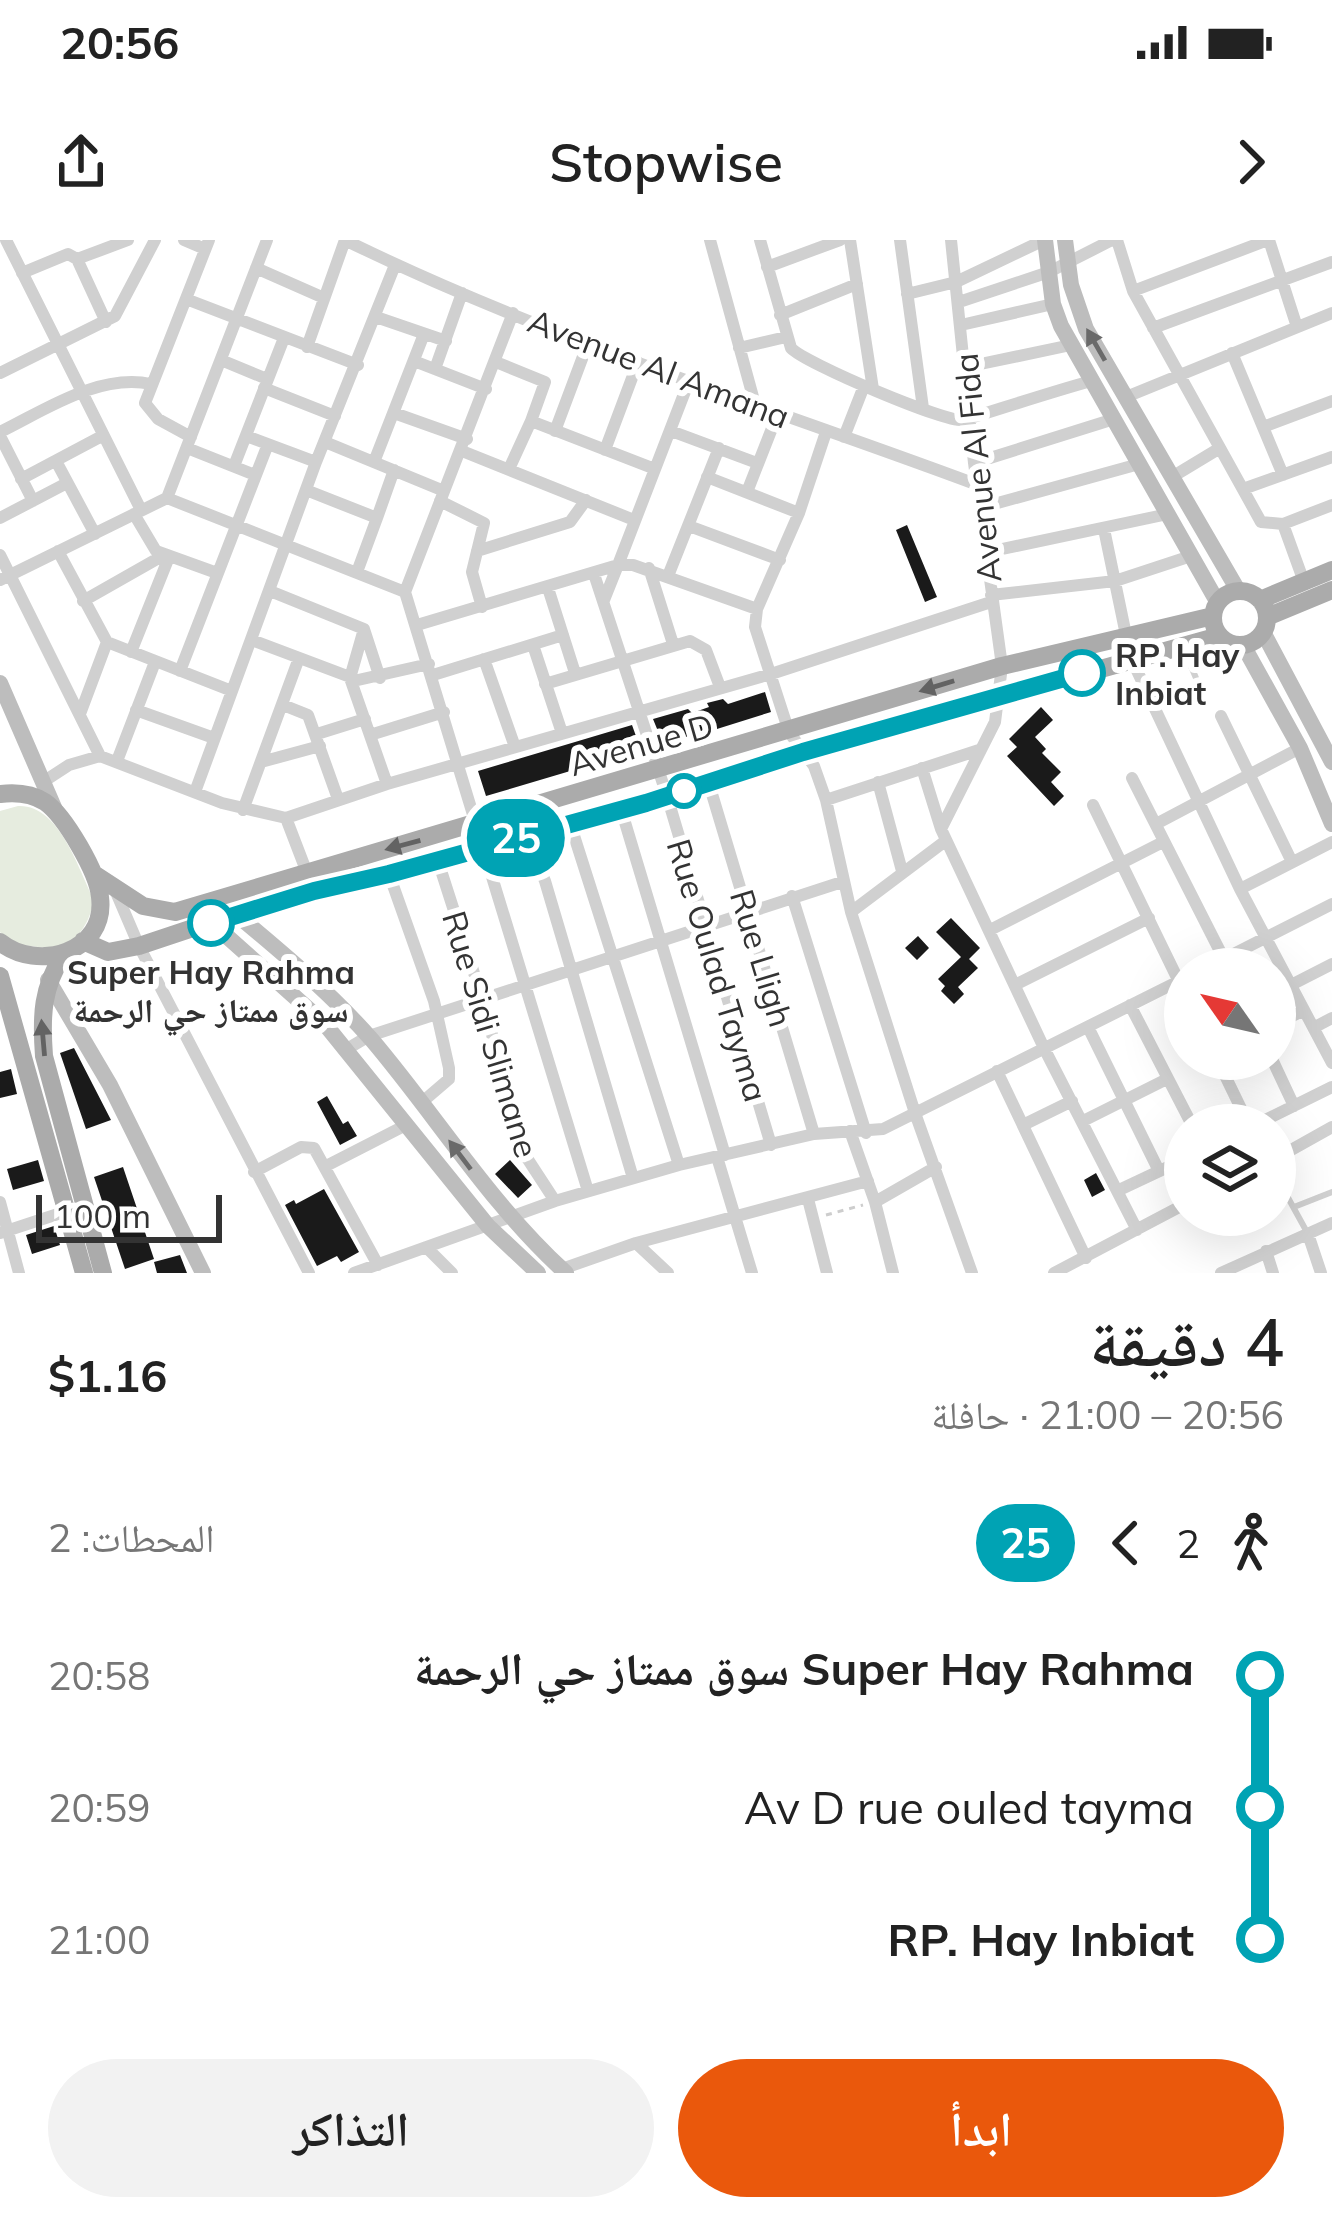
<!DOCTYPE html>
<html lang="ar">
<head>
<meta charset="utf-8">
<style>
	body { margin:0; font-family:Mulish,"Noto Naskh Arabic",sans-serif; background:#f2f2f2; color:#222; direction:rtl; height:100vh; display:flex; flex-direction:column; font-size:45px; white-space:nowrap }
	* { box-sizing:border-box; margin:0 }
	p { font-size:39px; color:#767676 }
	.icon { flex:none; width:66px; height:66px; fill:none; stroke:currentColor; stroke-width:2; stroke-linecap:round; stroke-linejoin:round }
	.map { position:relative; height:1033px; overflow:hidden; direction:ltr }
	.details { display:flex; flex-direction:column; background:#fff; flex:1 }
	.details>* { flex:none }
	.badge { padding:0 24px; border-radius:39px; font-size:42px; line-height:78px }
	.needle { width:78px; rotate:304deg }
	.controls { position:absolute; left:1164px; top:708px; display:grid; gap:24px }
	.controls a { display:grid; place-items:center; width:132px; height:132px; border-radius:50%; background:#fff; box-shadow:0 12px 48px #0002; font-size:60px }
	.scale { position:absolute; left:36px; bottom:30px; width:186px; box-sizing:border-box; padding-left:12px; border:6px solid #333; border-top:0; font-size:33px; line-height:42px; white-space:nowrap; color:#333; -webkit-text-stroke:9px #fff; paint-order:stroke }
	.map>.badge { position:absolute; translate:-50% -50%; box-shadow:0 0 0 6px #fff }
	.legs { display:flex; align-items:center; gap:18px; height:132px; padding:0 48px; font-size:39px }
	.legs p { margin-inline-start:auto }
	.overview { display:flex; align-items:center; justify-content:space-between; height:204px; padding:0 48px }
	h1 { font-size:66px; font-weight:600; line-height:90px }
	.action { display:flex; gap:24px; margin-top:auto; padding:24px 48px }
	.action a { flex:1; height:138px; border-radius:72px; background:#ea580c; color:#fff; font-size:48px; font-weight:600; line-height:138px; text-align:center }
	.action a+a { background:#f2f2f2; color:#222 }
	ul { padding:0 48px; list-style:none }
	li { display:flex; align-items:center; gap:42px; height:132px; font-size:45px }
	li i { display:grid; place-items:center; width:18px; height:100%; margin:0 15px; background:currentColor }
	li i::after { content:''; width:30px; height:30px; margin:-15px; border:9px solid; border-radius:50%; background:#fff }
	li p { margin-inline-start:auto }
	li:first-child i { background:linear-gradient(#0000 50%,currentColor 0) }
	li:last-child i { background:linear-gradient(currentColor 50%,#0000 0) }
	.status { display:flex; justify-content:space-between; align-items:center; height:84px; padding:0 60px; background:#fff; direction:ltr }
	.status svg { height:33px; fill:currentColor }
	header { display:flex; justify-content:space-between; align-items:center; height:156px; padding:0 48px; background:#fff; font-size:54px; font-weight:600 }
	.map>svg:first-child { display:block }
	.green { fill:#e6ecdf }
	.building { fill:#1a1a1a }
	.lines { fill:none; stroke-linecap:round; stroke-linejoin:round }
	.path { stroke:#cdcdcd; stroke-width:3; stroke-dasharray:6 6; stroke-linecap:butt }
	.lane { stroke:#d0d0d0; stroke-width:6 }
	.street { stroke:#d0d0d0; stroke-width:12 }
	.secondary { stroke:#bdbdbd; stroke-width:16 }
	.primary { stroke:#ababab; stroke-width:18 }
	.oneway { fill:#6a6a6a }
	.oneway2 { fill:#636363 }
	.line-1-casing { stroke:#fff; stroke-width:27 }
	.line-1 { stroke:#00a3b4; stroke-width:18 }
	.stop-1-dot { fill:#fff; stroke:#00a3b4; stroke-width:6 }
	.labels { text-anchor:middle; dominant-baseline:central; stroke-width:12; stroke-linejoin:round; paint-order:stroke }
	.street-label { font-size:33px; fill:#333; stroke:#fff }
	.stop-label { font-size:33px; font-weight:bold; fill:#333; stroke:#fff; text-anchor:start }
</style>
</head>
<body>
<div class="status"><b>20:56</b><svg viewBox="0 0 49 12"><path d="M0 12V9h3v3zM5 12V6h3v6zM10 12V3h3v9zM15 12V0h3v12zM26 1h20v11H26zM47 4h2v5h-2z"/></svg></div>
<header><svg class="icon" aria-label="forward" viewBox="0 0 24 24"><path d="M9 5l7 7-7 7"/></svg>Stopwise<svg class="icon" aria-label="share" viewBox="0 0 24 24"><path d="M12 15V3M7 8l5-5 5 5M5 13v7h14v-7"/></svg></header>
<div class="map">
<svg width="1332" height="1033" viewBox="0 0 1332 1033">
	<rect width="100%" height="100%" fill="#fff"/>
	<path class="green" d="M18 566C59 564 78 628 94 660 89 683 81 696 60 710L9 703 0 692V571Z"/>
	<path class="building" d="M907 285 937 357 925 362 896 290Z
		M765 452 771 472 701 494 700 491 664 506 653 479 688 469 692 473 709 467 707 463 723 459 728 464Z
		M1041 467 1053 480 1035 497 1046 509 1042 513 1061 532 1051 542 1064 556 1054 566 1007 516 1017 507 1009 499Z
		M632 485 641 510 486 556 478 531Z
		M951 678 980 708 969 719 978 728 958 747 964 754 954 764 941 751 945 746 938 739 961 717 936 692Z
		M918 696 929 708 917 720 905 708Z
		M74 808 111 880 86 889 60 813Z
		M11 829 17 854 0 858V832Z
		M327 856 343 884 348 881 357 896 340 905 317 862Z
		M38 920 44 941 13 950 7 929Z
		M510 920 532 945 518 958 495 934Z
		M123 927 154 1019 125 1029 94 937Z
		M1096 933 1105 950 1092 957 1084 940Z
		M324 949 359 1012 341 1022 337 1016 317 1026 285 965 294 960 296 964Z
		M54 986 60 1005 32 1014 26 995Z
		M180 1015 187 1033H157L154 1022Z"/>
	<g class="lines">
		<path class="path" d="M826 975 863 965"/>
		<path class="lane" d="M1185 412 1207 464
			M1275 934 1308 994
			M1294 967 1332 952"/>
		<path class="street" d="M6 0 141 270
			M184 0 205 9
			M345 0C548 100 767 166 978 245
			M710 0 755 164
			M760 0 791 108C804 123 948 184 964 180 1006 167 1048 153 1091 141
			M850 0 873 149
			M900 0 923 168
			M951 0 974 223 1002 426 995 482 941 589 1044 808 1137 990
			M1117 0 1133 51 1261 282 1283 284 1332 265
			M1269 0 1297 87
			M77 19 106 82
			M767 27 840 0
			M256 28 324 58
			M22 33 68 14 77 19 128 0
			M1133 51 1268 0
			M907 54 956 42 1044 0
			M186 59 358 125
			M959 62 1049 32 1112 0
			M513 73 405 352 588 951
			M780 75 857 44
			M376 77 446 101
			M961 85 1053 64
			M1153 88 1332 22
			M307 107 345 0
			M739 108 786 97
			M1232 113 1283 235
			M221 120 267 139
			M414 121 486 149
			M496 122 545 142 531 181 655 229
			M966 127 1071 105
			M435 129 462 53
			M0 133 115 76 155 0
			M264 148 335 176
			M1126 157 1332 73
			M394 173 467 199
			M1263 187 1332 161
			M555 191 588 103
			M671 191 757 223
			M0 192C45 170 99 133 151 144
			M826 192 799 273 757 369 755 387 789 492 814 526 826 560 851 672 915 873 972 1033
			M0 196 33 261
			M246 196 316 222
			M191 197 158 179 145 163 209 0
			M844 197 864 146
			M325 202 444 251
			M187 208 255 235
			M605 210 638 122
			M462 211 634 280
			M56 221 95 294
			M374 222 424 94
			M974 223 1114 179
			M234 226 284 98
			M509 229 531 181
			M707 237 799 273
			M1172 237 1220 208
			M21 239 102 196
			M1243 249 1332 217
			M306 250 377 278 357 332
			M747 252 778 173
			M167 258 405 352
			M440 261 484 283 472 332 482 367
			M983 267 1139 224
			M134 274 156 311 217 333
			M0 278 67 243
			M377 278 394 230
			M1283 284 1304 342
			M689 286 780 320
			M1104 289 1126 395
			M58 311 107 402 232 451
			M477 311 570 282 586 260
			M988 312 1168 274
			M0 315 100 516
			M649 328 673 404
			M594 334 667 556 771 905
			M668 336 719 208
			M0 340 167 258 267 0
			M548 348 575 433
			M270 351 364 389 380 438
			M991 355 1115 341 1191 316
			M604 360 618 325H633L757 369
			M83 361 164 315
			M417 385 618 325 689 141
			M364 389 350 438 387 544
			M252 400 358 440 429 424
			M533 405 562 493
			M131 412 169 317
			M1131 418 1240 649 1332 823
			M484 419 515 507
			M180 431 268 204
			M433 435 563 395
			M545 444 690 401 706 410 720 447
			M283 465 308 475 338 559
			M136 470 214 498
			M80 474 107 402
			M1221 476 1292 622
			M317 494 365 479
			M370 495 444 472
			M117 521 155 422
			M261 522 320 506
			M922 528 941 589
			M1132 538 1229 729
			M46 540 69 525 100 516 222 563 286 578 387 544 771 434 991 362
			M878 542 902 631
			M709 544 814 894
			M195 552 316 222 395 25
			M826 560 979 510
			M1093 565 1185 754
			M621 569 725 915
			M243 570 299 418
			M286 578 309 638
			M570 583 679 925
			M1156 584 1300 508
			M526 595 545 641 633 938
			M438 621 482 758 525 915 555 961
			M389 634 434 761 449 828V839L421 863
			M1240 649 1332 602
			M115 650 139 706 309 1033
			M792 656 866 893
			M851 672 944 602
			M990 690 1163 602
			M1204 729 1332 664
			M1015 745 1149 678
			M1291 745 1332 724
			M1130 765 1192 885
			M1275 785 1304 770
			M1088 787 1159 931
			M1315 787 1332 778
			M347 809 369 796 842 642
			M1217 819 1249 885
			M1272 819 1294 866
			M997 831 1086 1018
			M1083 881 1167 839
			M1023 885 1072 861
			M1255 885 1332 847
			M850 891 875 962 893 1033
			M717 917 752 1033
			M1275 919 1332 887
			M326 926 406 885
			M254 932 301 907 314 908 378 1025
			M1117 951 1185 919
			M808 959 827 1033
			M0 962 19 1033
			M875 962 936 927
			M0 993 70 970
			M1308 994 1321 1033
			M636 1003 668 1033
			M426 1007 452 1033
			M1266 1011 1273 1033
			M562 1029 636 1003 868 941
			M354 1033 555 961 679 925 814 894 883 889 1185 738
			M1054 1033 1185 964
			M1221 1033 1332 983"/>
		<path class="secondary" d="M1045 0 1053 64 1061 86 1218 363
			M1065 0 1071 45 1086 89 1239 352
			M1263 392 1332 522
			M1243 405 1300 508 1332 584
			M0 443 56 572
			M194 667 324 783 488 986 538 1033
			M230 669C279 710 330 752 372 800 438 878 490 964 566 1033
			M48 740 110 845 203 1033"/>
		<path class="primary" d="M1213 378a27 27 0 1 1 54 0a27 27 0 1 1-54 0Z
			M1260 360 1332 330
			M1267 377 1332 350
			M0 554C16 552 31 553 45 562 65 576 98 633 100 657 107 713 37 732 0 702
			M94 634 143 666 175 672 1002 426 1213 376
			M83 701 108 712 139 706 235 674 646 563 803 512 1219 396
			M64 713C42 748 41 775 44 816L103 1033
			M0 736 84 1033"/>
	</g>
	<defs><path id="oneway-solid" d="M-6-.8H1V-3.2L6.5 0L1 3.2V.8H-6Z" transform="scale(3)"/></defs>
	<g class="oneway">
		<use href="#oneway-solid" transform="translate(1096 105) rotate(-120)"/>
		<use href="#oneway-solid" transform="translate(460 915) rotate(-127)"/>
	</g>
	<g class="oneway2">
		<use href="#oneway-solid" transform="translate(937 446) rotate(163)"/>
		<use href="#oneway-solid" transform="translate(403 605) rotate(165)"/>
		<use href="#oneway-solid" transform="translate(43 798) rotate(-95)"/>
	</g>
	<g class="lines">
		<defs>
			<path id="line-1" d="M211 683 314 651 389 634 646 563 803 512 1082 433"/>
		</defs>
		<use href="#line-1" class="line-1-casing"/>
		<use href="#line-1" class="line-1"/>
	</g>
	<g class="stop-1-dot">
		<circle cx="1082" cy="433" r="21"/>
		<circle cx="684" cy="551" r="15"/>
		<circle cx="211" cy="683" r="21"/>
	</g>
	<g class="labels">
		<g class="street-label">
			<text transform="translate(659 128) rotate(21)">Avenue Al Amana</text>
			<text transform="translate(977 228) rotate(-96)">Avenue Al Fida</text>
			<text transform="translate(641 504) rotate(-16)">Avenue D</text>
			<text transform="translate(762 718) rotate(73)">Rue Lligh</text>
			<text transform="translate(718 730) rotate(73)">Rue Oulad Tayma</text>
			<text transform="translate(491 794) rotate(73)">Rue Sidi Slimane</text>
		</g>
		<g class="stop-label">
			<text x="1115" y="414">RP. Hay<tspan x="1115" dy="38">Inbiat</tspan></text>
			<text x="211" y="731" text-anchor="middle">Super Hay Rahma<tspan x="211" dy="38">سوق ممتاز حي الرحمة</tspan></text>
		</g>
	</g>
</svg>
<div class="controls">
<a><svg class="needle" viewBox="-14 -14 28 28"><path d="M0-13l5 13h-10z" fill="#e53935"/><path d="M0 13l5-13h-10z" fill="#767676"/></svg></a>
<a><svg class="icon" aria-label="layers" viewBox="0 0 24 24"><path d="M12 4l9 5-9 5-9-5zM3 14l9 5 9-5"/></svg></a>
</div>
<div class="scale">100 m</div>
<b class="badge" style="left:516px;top:598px;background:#00a3b4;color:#fff">25</b>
</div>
<section class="details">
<div class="overview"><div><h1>4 دقيقة</h1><p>20:56 – 21:00 · حافلة</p></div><b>$1.16</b></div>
<div class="legs"><svg class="icon" aria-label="walk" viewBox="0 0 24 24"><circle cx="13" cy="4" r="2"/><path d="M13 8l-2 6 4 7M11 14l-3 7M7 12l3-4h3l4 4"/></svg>2<svg class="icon" aria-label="back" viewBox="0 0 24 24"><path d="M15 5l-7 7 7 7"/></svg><b class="badge" style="background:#00a3b4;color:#fff">25</b><p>المحطات: 2</p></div>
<ul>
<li><i style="color:#00a3b4"></i><b>Super Hay Rahma سوق ممتاز حي الرحمة</b><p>20:58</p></li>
<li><i style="color:#00a3b4"></i><span>Av D rue ouled tayma</span><p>20:59</p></li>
<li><i style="color:#00a3b4"></i><b>RP. Hay Inbiat</b><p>21:00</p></li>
</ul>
<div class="action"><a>ابدأ</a><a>التذاكر</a></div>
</section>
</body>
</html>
